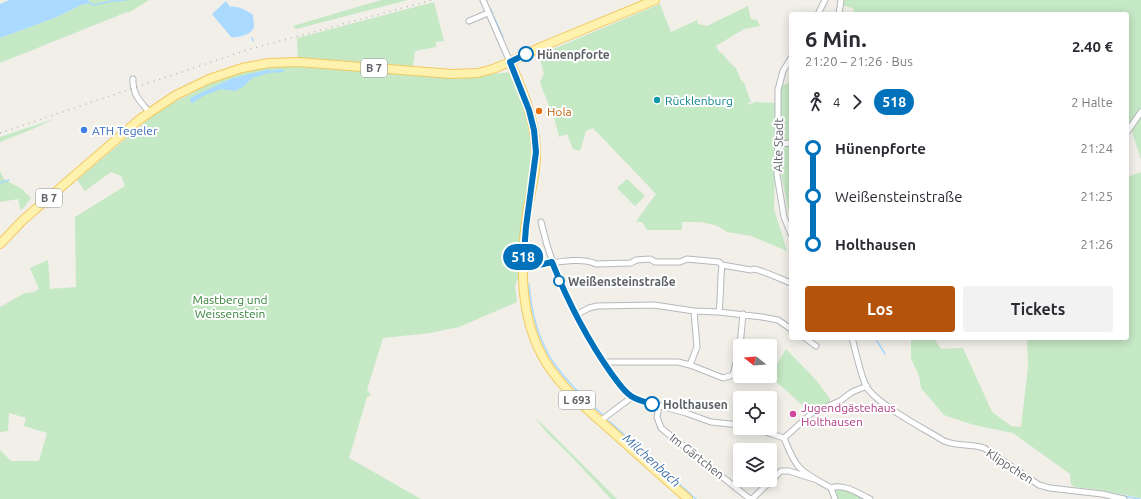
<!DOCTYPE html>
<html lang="de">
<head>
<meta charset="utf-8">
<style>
	body { margin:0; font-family:Ubuntu,sans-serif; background:#f2f2f3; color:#2b2b33; height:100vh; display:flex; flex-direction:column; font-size:15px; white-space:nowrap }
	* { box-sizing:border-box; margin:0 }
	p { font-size:13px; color:#7c7c81 }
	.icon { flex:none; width:22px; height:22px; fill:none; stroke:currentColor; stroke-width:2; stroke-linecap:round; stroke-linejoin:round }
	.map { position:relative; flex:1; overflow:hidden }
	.side { position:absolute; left:789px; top:12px; width:340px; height:328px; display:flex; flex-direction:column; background:#fff; border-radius:4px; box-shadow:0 2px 10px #0003 }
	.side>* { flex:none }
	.badge { padding:0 8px; border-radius:13px; font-size:14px; line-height:26px }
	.needle { width:26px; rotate:287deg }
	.buttons { position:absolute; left:733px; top:339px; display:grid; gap:8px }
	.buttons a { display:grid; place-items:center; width:44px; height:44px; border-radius:4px; background:#fff; box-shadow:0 2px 10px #0003; font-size:20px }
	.map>.badge { position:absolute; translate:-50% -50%; box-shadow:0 0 0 2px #fff }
	.legs { display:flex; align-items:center; gap:6px; height:44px; padding:0 16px; font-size:13px }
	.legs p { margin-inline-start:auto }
	.overview { display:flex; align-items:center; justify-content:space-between; height:68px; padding:0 16px }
	h1 { font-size:22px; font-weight:700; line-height:30px }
	.action { display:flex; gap:8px; margin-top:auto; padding:8px 16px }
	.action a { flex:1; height:46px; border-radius:4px; background:#b45309; color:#fff; font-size:16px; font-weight:700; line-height:46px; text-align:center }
	.action a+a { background:#f2f2f3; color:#2b2b33 }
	ul { padding:0 16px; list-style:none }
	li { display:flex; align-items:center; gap:14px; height:48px; font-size:15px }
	li i { display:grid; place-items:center; width:6px; height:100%; margin:0 5px; background:currentColor }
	li i::after { content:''; width:10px; height:10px; margin:-5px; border:3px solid; border-radius:50%; background:#fff }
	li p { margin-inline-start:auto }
	li:first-child i { background:linear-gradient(#0000 50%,currentColor 0) }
	li:last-child i { background:linear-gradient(currentColor 50%,#0000 0) }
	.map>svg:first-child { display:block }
	.green { fill:#c5e8c5 }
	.water { fill:#aadaff }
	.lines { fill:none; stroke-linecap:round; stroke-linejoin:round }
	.stream { stroke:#aadaff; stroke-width:1.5 }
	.minor-casing { stroke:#b5b8bc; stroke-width:7 }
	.primary-casing { stroke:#f2c960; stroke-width:10 }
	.minor { stroke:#fff; stroke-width:5 }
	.primary { stroke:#fff2af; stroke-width:8 }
	.rail { stroke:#b6b7b8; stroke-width:1.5; stroke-dasharray:1 5; stroke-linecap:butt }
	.line-1-casing { stroke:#fff; stroke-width:9 }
	.line-1 { stroke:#0072bc; stroke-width:6 }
	.stop-1-dot { fill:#fff; stroke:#0072bc; stroke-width:2 }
	.culture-dot { fill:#0f9aa8; stroke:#fff; stroke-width:1.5 }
	.food-dot { fill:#e8710a; stroke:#fff; stroke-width:1.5 }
	.shop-dot { fill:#3f7fe0; stroke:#fff; stroke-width:1.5 }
	.hotel-dot { fill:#d1479c; stroke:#fff; stroke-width:1.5 }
	.labels { text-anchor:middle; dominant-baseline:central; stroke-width:4; stroke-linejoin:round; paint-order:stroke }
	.shield { fill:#fff; stroke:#8f9295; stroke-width:1 }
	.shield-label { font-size:11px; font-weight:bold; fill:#5f6368 }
	.stop-label { font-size:12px; font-weight:bold; fill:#5f6368; stroke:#fff; text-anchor:start }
	.culture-label { font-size:12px; fill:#0d838f; stroke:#fff; text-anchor:start }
	.food-label { font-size:12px; fill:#c56008; stroke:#fff; text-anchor:start }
	.shop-label { font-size:12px; fill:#366cbe; stroke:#fff; text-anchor:start }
	.street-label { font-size:12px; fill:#5f6368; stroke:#fff }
	.park-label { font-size:12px; fill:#348238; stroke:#fff }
	.hotel-label { font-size:12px; fill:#b23c85; stroke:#fff; text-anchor:start }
	.water-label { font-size:13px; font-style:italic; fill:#4174aa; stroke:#fff }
</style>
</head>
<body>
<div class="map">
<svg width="1141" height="499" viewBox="0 0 1141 499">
	<rect width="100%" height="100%" fill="#f1efe8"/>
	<path class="green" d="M89 0H149L130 12H127L0 63V38L57 17 81 5 87 4Z
		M381 0H408L296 29 293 26Z
		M843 0H1141V160L1131 128 1127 132V14H855L853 8 841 5Z
		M434 2 444 41 436 42V47L415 51 412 72 298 62 297 38Z
		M660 4 671 32 697 20 698 24 707 26 748 6 751 19 757 20 760 26 744 29 716 46 720 53H722L730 63 736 68 741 80 744 83 751 102 748 103V105L755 102 776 103 774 209 787 251 751 236 727 232 718 226 701 222H682V230H647L642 222H636L639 217 656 194 593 128 586 131 580 151 573 149 567 134 559 137 552 109H550L540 82 544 74 539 55Z
		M274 66 357 69 427 76H470L512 72 515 80 527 120 532 149 520 247 518 277 515 286 517 302 459 327 430 333 383 338 367 390 371 395 367 397 349 458 421 499H0V450L11 461H39L47 433 24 426 26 418 9 413 8 431 0 432V307L25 293 34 292 39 289 30 268 48 260 50 289 76 287 75 217 125 186 121 176 111 172 85 191 77 180 161 109 225 76Z
		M791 82V222L781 174V86Z
		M54 119 35 128 0 142V137Z
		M0 171 4 179 22 189 31 198 21 211 18 199 0 202Z
		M1141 172V498L1100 490 1074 487 1071 484 1070 474 1013 433 974 425 944 415 921 388 919 376 911 358V338H934L941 349 963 348 992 412 1011 426 1021 427 1028 367 1027 338H1127V177Z
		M627 179 645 196 635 206 617 188Z
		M786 349 816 380 830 399V402L811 413 770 376Z
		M535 418 541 423 617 499H611L569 454 548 434Z
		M840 488 849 491 866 499H837L836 490Z"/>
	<path class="water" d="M9 0H89L87 4 81 5 57 17 0 38V4Z
		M226 1 230 7C236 5 248 11 253 15 253 19 255 26 253 29 250 35 237 38 231 37L212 14Z
		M267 69H269L270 71 281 69 285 72 268 73 252 78 243 87 235 91 221 89 203 96 193 103H191L190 98 233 78 266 70Z"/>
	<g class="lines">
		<path class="stream" d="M85 0 93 5 112 1 126 0
			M486 0 487 3
			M490 8 493 14
			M494 17 503 37
			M252 38 253 41
			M0 183 9 180
			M529 284C534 346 556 374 602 414
			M875 338 885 354
			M609 421 696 499
			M1118 495 1140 499"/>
		<defs>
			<path id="minor" d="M483 0 510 62
				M818 14 825 0
				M839 14 841 0
				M469 21 488 13
				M791 58 783 71 778 90V144L777 175 784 217 791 234
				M133 79C132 94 140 101 149 112
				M1127 132 1141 112
				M778 144 791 143
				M541 222 547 245 559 281 585 333 603 362 624 391 632 397 643 401 686 413 711 422 740 425
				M523 267C543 266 578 255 596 264L631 263 636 260 650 259 655 262H680L687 259 719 262 722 265 751 270 754 269C767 272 778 278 791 283
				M719 312C721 296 720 281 722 265
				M576 315 589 308 597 306 654 305 694 311
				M805 338 816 346
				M852 338C856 352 860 373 866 386 876 404 925 429 944 441 959 447 969 443 984 448L1039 485 1050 488 1102 494 1124 499
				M740 346 743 314
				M603 362H678L690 365 723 378 740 373
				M690 365 697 347 694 311 719 312 762 317 778 320 791 329
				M733 375 740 346
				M659 406 657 417 661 428 750 499
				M600 421 632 397
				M753 428 784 438C788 448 792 459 799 467 807 476 821 482 831 488
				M784 438 812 413 840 401 852 392 867 386
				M831 488C844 483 859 494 870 499
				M831 488 835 499
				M752 499 781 471H789L814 479"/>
			<path id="primary" d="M510 62C523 90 535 120 536 151 537 172 530 193 527 214 520 263 519 317 545 361 562 389 589 411 614 433 638 455 663 477 688 499
				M0 244 23 220 140 119 176 95 209 79 242 68 269 63 298 62 452 74 478 73 493 69 510 62 541 47 655 0"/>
		</defs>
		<use href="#minor" class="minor-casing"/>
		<use href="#primary" class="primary-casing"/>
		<use href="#minor" class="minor"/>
		<use href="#primary" class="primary"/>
		<path class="rail" d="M0 133 247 50 432 0"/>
	</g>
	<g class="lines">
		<defs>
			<path id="line-1" d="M526 54 510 62 529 110 534 130 536 152 526 227 523 267 539 265 552 262C568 302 587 339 611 373 617 381 623 391 631 396 637 400 645 402 652 404"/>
		</defs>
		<use href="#line-1" class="line-1-casing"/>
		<use href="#line-1" class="line-1"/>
	</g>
	<g class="stop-1-dot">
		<circle cx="526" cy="54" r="7"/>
		<circle cx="559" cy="281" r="5"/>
		<circle cx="652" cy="404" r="7"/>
	</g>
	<circle class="culture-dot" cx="657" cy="100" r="4"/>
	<circle class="food-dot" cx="539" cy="111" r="4"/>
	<circle class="shop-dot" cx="84" cy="130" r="4"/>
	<circle class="hotel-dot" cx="793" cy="414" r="4"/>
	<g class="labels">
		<g class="shield">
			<rect x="361" y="59" width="26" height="18" rx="3"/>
			<rect x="36" y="189" width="26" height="18" rx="3"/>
			<rect x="559" y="391" width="36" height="18" rx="3"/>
		</g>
		<g class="shield-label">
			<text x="374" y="68">B 7</text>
			<text x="49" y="198">B 7</text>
			<text x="577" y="400">L 693</text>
		</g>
		<g class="stop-label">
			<text x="537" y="54">Hünenpforte</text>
			<text x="568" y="281">Weißensteinstraße</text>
			<text x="663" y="404">Holthausen</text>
		</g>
		<g class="culture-label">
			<text x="665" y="100">Rücklenburg</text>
		</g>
		<g class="food-label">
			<text x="547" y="111">Hola</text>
		</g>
		<g class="shop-label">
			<text x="92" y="130">ATH Tegeler</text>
		</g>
		<g class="street-label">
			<text transform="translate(778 145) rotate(-89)">Alte Stadt</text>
			<text transform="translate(697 456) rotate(38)">Im Gärtchen</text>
			<text transform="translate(1010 466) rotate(33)">Klippchen</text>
		</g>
		<g class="park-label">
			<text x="230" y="299">Mastberg und<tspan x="230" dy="14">Weissenstein</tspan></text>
		</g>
		<g class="hotel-label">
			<text x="801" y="407">Jugendgästehaus<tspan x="801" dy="14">Holthausen</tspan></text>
		</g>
		<g class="water-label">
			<text transform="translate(652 460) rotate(42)">Milchenbach</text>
		</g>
	</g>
</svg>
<div class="buttons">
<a><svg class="needle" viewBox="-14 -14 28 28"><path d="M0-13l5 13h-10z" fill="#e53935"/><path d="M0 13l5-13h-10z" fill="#7c7c81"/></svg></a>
<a><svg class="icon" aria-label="locate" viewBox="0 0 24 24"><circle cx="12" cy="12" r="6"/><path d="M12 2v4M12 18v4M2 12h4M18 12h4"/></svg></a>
<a><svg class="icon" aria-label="layers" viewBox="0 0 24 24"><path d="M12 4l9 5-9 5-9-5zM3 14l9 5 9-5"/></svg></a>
</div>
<b class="badge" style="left:523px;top:257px;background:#0072bc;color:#fff">518</b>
<section class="side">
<div class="overview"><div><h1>6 Min.</h1><p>21:20 – 21:26 · Bus</p></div><b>2.40 €</b></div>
<div class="legs"><svg class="icon" aria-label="walk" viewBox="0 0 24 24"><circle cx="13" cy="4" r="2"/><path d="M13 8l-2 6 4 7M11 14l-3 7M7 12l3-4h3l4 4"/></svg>4<svg class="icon" aria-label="forward" viewBox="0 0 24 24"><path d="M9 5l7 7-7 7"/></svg><b class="badge" style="background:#0072bc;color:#fff">518</b><p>2 Halte</p></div>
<ul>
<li><i style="color:#0072bc"></i><b>Hünenpforte</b><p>21:24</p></li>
<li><i style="color:#0072bc"></i><span>Weißensteinstraße</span><p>21:25</p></li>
<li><i style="color:#0072bc"></i><b>Holthausen</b><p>21:26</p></li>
</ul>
<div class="action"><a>Los</a><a>Tickets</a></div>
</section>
</div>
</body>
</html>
